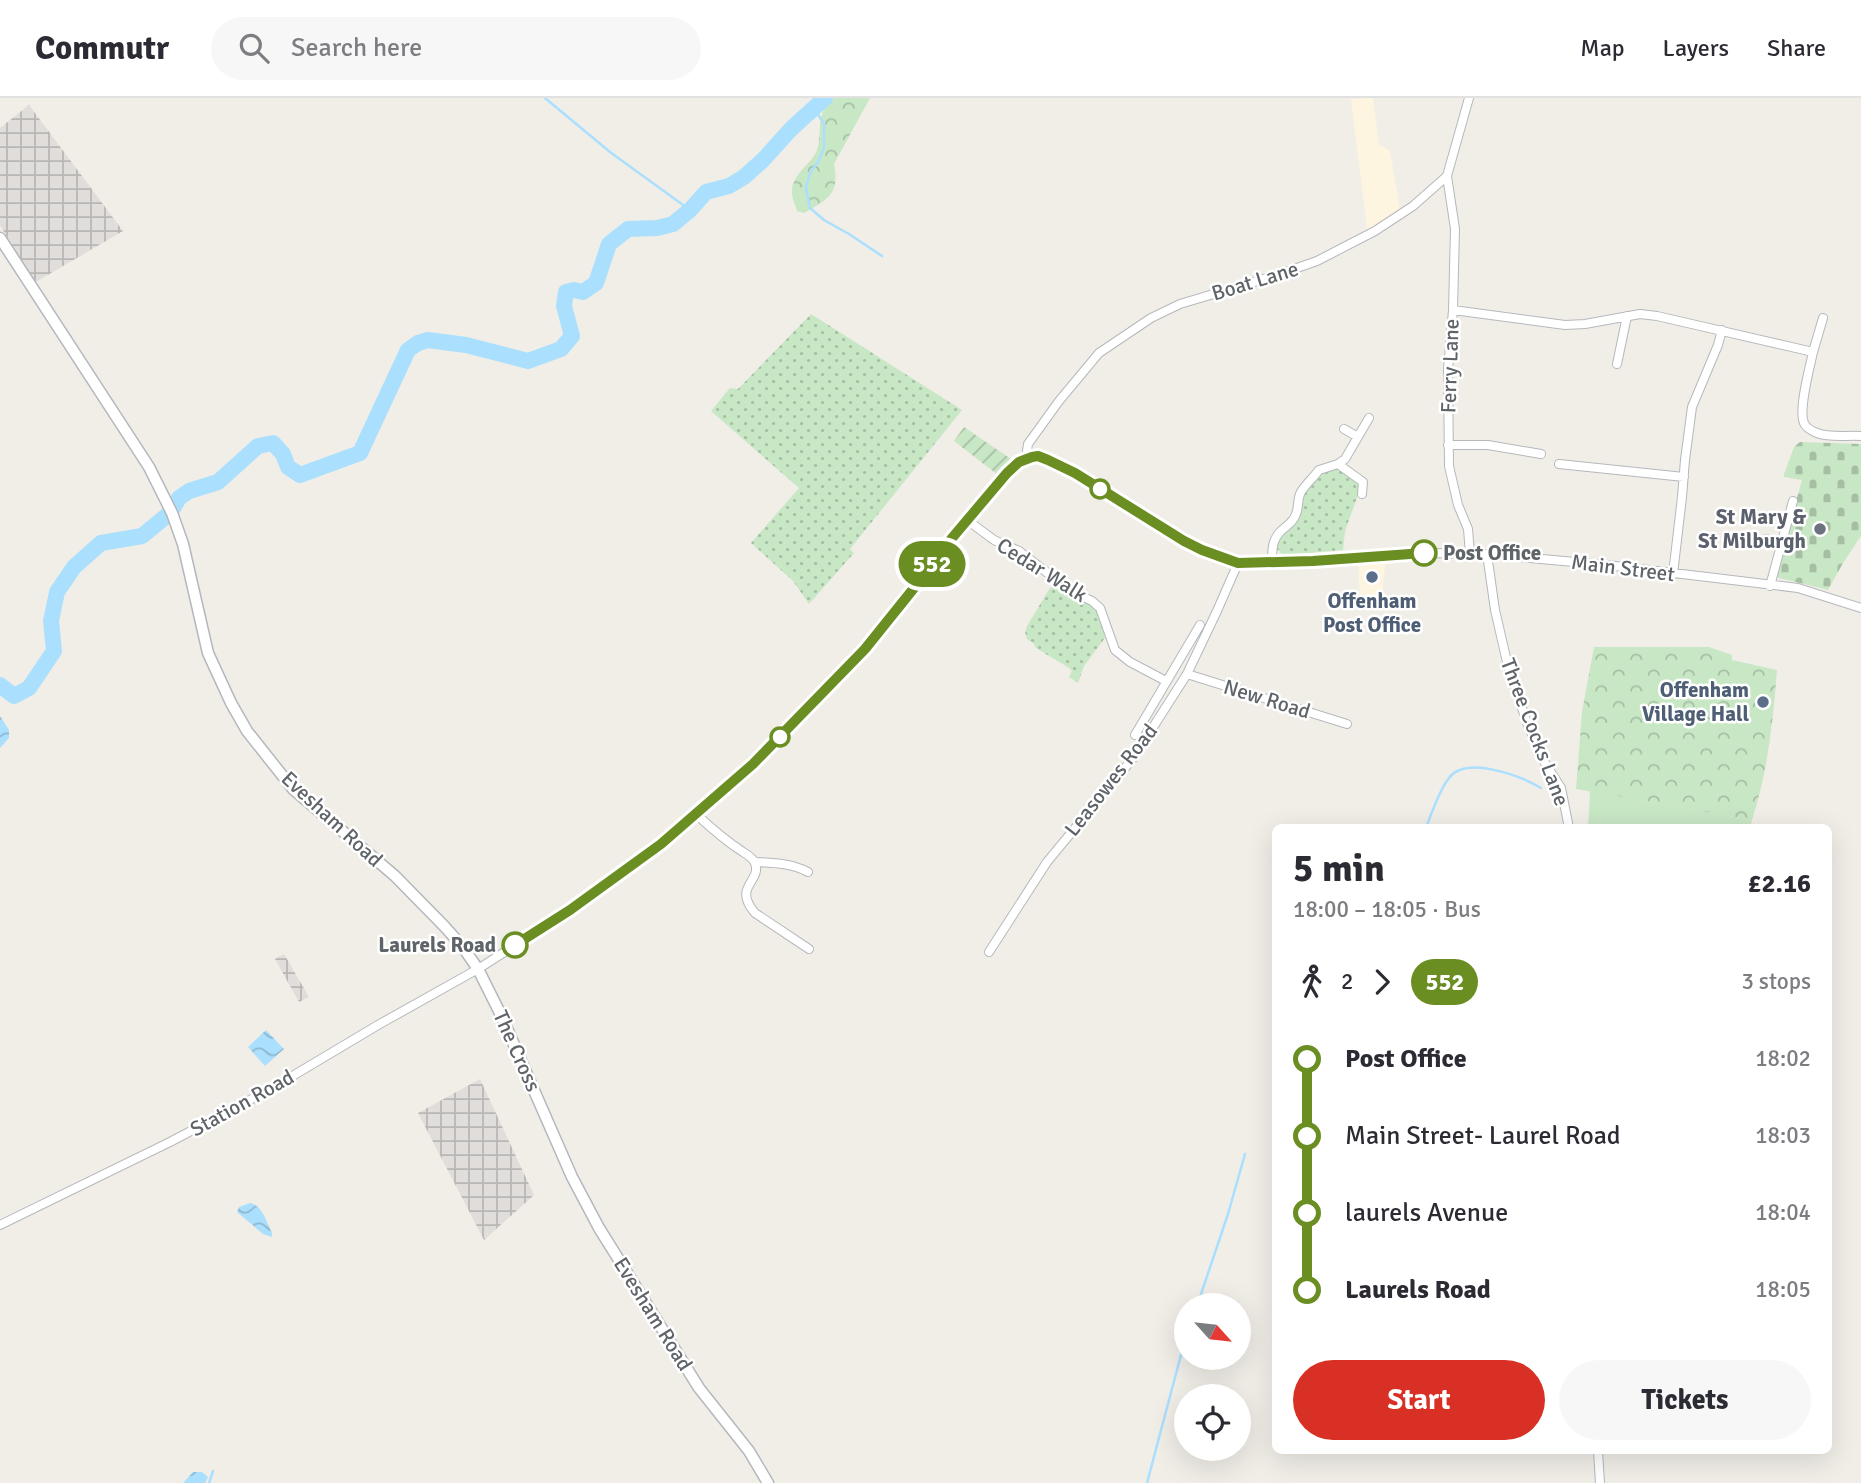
<!DOCTYPE html>
<html lang="en">
<head>
<meta charset="utf-8">
<style>
	body { margin:0; font-family:Signika,sans-serif; background:#f7f7f7; color:#2b2b33; height:100vh; display:flex; flex-direction:column; font-size:26px; white-space:nowrap }
	* { box-sizing:border-box; margin:0 }
	p { font-size:23px; color:#7c7c81 }
	.icon { flex:none; width:38px; height:38px; fill:none; stroke:currentColor; stroke-width:2; stroke-linecap:round; stroke-linejoin:round }
	.map { position:relative; flex:1; overflow:hidden }
	.details { position:absolute; left:1272px; top:726px; width:560px; height:630px; display:flex; flex-direction:column; background:#fff; border-radius:10px; box-shadow:0 7px 28px #0002 }
	.details>* { flex:none }
	.badge { padding:0 14px; border-radius:23px; font-size:24px; line-height:46px }
	.needle { width:46px; rotate:117deg }
	.tools { position:absolute; left:1174px; top:1195px; display:grid; gap:14px }
	.tools a { display:grid; place-items:center; width:77px; height:77px; border-radius:50%; background:#fff; box-shadow:0 7px 28px #0002; font-size:35px }
	.map>.badge { position:absolute; translate:-50% -50%; box-shadow:0 0 0 4px #fff }
	.legs { display:flex; align-items:center; gap:10px; height:77px; padding:0 21px; font-size:23px }
	.legs p { margin-inline-start:auto }
	.headline { display:flex; align-items:center; justify-content:space-between; height:119px; padding:0 21px }
	h1 { font-size:38px; font-weight:800; line-height:52px }
	.action { display:flex; gap:14px; margin-top:auto; padding:14px 21px }
	.action a { flex:1; height:80px; border-radius:42px; background:#d93025; color:#fff; font-size:28px; font-weight:800; line-height:80px; text-align:center }
	.action a+a { background:#f7f7f7; color:#2b2b33 }
	ul { padding:0 21px; list-style:none }
	li { display:flex; align-items:center; gap:24px; height:77px; font-size:26px }
	li i { display:grid; place-items:center; width:10px; height:100%; margin:0 9px; background:currentColor }
	li i::after { content:''; width:18px; height:18px; margin:-9px; border:5px solid; border-radius:50%; background:#fff }
	li p { margin-inline-start:auto }
	li:first-child i { background:linear-gradient(#0000 50%,currentColor 0) }
	li:last-child i { background:linear-gradient(currentColor 50%,#0000 0) }
	header { display:flex; align-items:center; gap:42px; box-sizing:border-box; height:98px; padding:0 35px; background:#fff; border-bottom:2px solid #e1e1e2 }
	header strong { font-size:33px }
	nav { display:flex; gap:38px; margin-inline-start:auto; font-size:24px }
	.search { width:490px; height:63px; background:#f7f7f7; display:flex; align-items:center; gap:18px; box-sizing:border-box; padding:0 24px; border-radius:38px; color:#7c7c81; font-size:26px }
	.map>svg:first-child { display:block }
	.commercial { fill:#fdf5e0 }
	.industrial { fill:url(#industrial-grid) }
	.grass { fill:url(#grass-dots) }
	.forest { fill:url(#forest-crowns) }
	.cemetery { fill:url(#cemetery-stones) }
	.garden { fill:url(#garden-furrows) }
	.pitch { fill:#c8e7c5 }
	.water { fill:url(#water-waves) }
	.lines { fill:none; stroke-linecap:round; stroke-linejoin:round }
	.stream { stroke:#abdffe; stroke-width:2.5 }
	.river { stroke:#abdffe; stroke-width:16 }
	.street-casing { stroke:#b5b8bc; stroke-width:10 }
	.secondary-casing { stroke:#b4b8bc; stroke-width:13 }
	.street { stroke:#fff; stroke-width:8 }
	.secondary { stroke:#fff; stroke-width:10 }
	.line-1-casing { stroke:#fff; stroke-width:16 }
	.line-1 { stroke:#6b8e23; stroke-width:10 }
	.stop-1-dot { fill:#fff; stroke:#6b8e23; stroke-width:3.5 }
	.worship-dot { fill:#6b7280; stroke:#fff; stroke-width:2.5 }
	.service-dot { fill:#5c6f8a; stroke:#fff; stroke-width:2.5 }
	.labels { text-anchor:middle; dominant-baseline:central; stroke-width:5; stroke-linejoin:round; paint-order:stroke }
	.street-label { font-size:21px; fill:#5f6468; stroke:#fff }
	.worship-label { font-size:21px; font-weight:bold; fill:#5b616d; stroke:#fff; text-anchor:end }
	.stop-label { font-size:21px; font-weight:bold; fill:#5f6468; stroke:#fff; text-anchor:start }
	.service-label { font-size:21px; font-weight:bold; fill:#4e5e75; stroke:#fff }
</style>
</head>
<body>
<header>
<strong>Commutr</strong>
<div class="search"><svg class="icon" aria-label="search" viewBox="0 0 24 24"><circle cx="10" cy="10" r="6"/><path d="M15 15l6 6"/></svg>Search here</div>
<nav><a>Map</a><a>Layers</a><a>Share</a></nav>
</header>
<div class="map">
<svg width="1861" height="1385" viewBox="0 0 1861 1385">
	<defs>
		<pattern id="industrial-grid" width="8" height="8" patternUnits="userSpaceOnUse" patternTransform="scale(1.75)"><rect width="8" height="8" fill="#e0ddda"/><path d="M0 4h8M4 0v8" fill="none" stroke="#b9b7b5"/></pattern>
		<pattern id="grass-dots" width="8" height="8" patternUnits="userSpaceOnUse" patternTransform="scale(1.75)"><rect width="8" height="8" fill="#c8e7c5"/><path d="M2 2h.1M6 6h.1" fill="none" stroke="#a6bfa4" stroke-width="1.8" stroke-linecap="round"/></pattern>
		<pattern id="forest-crowns" width="20" height="18" patternUnits="userSpaceOnUse" patternTransform="scale(1.75)"><rect width="20" height="18" fill="#c8e7c5"/><path d="M2 6a3 3 0 1 1 6 0M12 15a3 3 0 1 1 6 0" fill="none" stroke="#a6bfa4"/></pattern>
		<pattern id="cemetery-stones" width="16" height="16" patternUnits="userSpaceOnUse" patternTransform="scale(1.75)"><rect width="16" height="16" fill="#c8e7c5"/><path d="M2 7V4a2 2 0 0 1 4 0v3zM10 15v-3a2 2 0 0 1 4 0v3z" fill="#a6bfa4"/></pattern>
		<pattern id="garden-furrows" width="10" height="10" patternUnits="userSpaceOnUse" patternTransform="scale(1.75)"><rect width="10" height="10" fill="#c8e7c5"/><path d="M-1 1l2-2M0 10L10 0M9 11l2-2" fill="none" stroke="#a6bfa4"/></pattern>
		<pattern id="water-waves" width="16" height="10" patternUnits="userSpaceOnUse" patternTransform="scale(1.75)"><rect width="16" height="10" fill="#abdffe"/><path d="M0 5q4-4 8 0t8 0" fill="none" stroke="#8eb8d1"/></pattern>
	</defs>
	<rect width="100%" height="100%" fill="#f1eee8"/>
	<path class="commercial" d="M1373 0 1379 46 1390 53 1401 118 1368 137 1351 1Z
		M1386 458 1381 506 1360 505 1358 460Z"/>
	<path class="industrial" d="M29 7 123 133 34 185 0 127V30Z
		M284 856 309 899 299 904 275 861Z
		M480 981 534 1097 484 1142 418 1015Z"/>
	<path class="grass" d="M811 216 962 312 850 451 854 455 809 506 793 483 751 445 799 390 711 313 730 290 738 291Z
		M1332 371C1342 372 1354 381 1360 388V397H1358L1345 433 1343 452 1285 457 1280 455 1279 452H1276L1278 442 1296 424 1301 403 1306 392 1312 388 1320 375Z
		M1056 488 1089 505 1098 514 1105 540 1084 568 1078 585 1069 579 1072 573 1069 570 1036 550 1033 545 1027 541 1025 534 1027 528 1050 490Z"/>
	<path class="forest" d="M832 0H870L834 66C840 96 828 101 804 115L797 113C796 108 792 101 792 96 791 73 815 66 818 48 822 26 816 19 832 0Z
		M1594 549H1709L1732 557V562L1777 572C1773 623 1768 673 1752 722L1576 691 1582 614Z"/>
	<path class="cemetery" d="M1800 344 1861 346V438L1843 465 1828 492 1775 479 1802 382 1784 379V376L1794 349Z"/>
	<path class="garden" d="M964 329 1011 361 998 377 954 343Z"/>
	<path class="pitch" d="M1590 693 1752 722 1750 730H1588Z"/>
	<path class="water" d="M0 618 9 632V640L0 650Z
		M266 932 284 951 265 968 248 949Z
		M250 1105C262 1107 267 1125 272 1135V1139L263 1136 237 1114 239 1109Z
		M193 1374H202L208 1379 205 1385H183Z"/>
	<g class="lines">
		<path class="stream" d="M545 0 610 54 690 112
			M814 10 824 26V50L818 64 810 75 806 90 810 110 824 122 849 136 882 158
			M1426 730C1431 716 1440 691 1449 680 1466 657 1521 678 1541 690
			M1197 1208 1228 1116 1245 1056
			M209 1385 213 1373
			M1147 1385 1186 1238"/>
		<path class="river" d="M0 587 14 598 29 590 54 553 51 523 57 494 74 469 101 445 142 438 171 414 179 400 189 393 218 384 258 348 273 345 283 356 288 369 300 377 360 355 408 252 418 245 428 242 466 247 528 263 561 251 572 238 564 208 566 194 574 192 583 194 596 185 609 146 628 131 657 130 673 126 690 112 706 94 729 88 744 79 763 62 791 31 825 0"/>
		<defs>
			<path id="street" d="M1447 78 1455 131 1453 212 1448 272 1449 368 1458 407 1468 431 1470 456
				M1453 212 1565 227 1585 226 1640 216 1657 218 1813 254C1810 269 1798 311 1804 325 1806 330 1812 333 1817 335 1830 340 1847 337 1861 338
				M1813 254 1823 220
				M1617 266 1627 218
				M1344 331 1358 339
				M1448 347H1488L1541 356
				M1032 359 1027 353 1028 346 1059 303 1099 255 1151 220 1180 206 1277 177 1317 163 1375 133 1413 108 1447 78 1469 0
				M1338 366 1345 361 1369 320
				M1338 366 1363 384 1362 396
				M1559 366 1684 379
				M967 422 994 442 1019 453 1071 493 1092 503 1100 510 1115 552 1130 564 1166 583
				M1766 441 1782 445
				M1487 456 1495 512 1507 564 1527 625 1545 665 1561 690 1569 730
				M1272 465C1272 453 1272 441 1281 433 1287 427 1293 425 1296 416 1299 409 1297 401 1301 394 1305 387 1313 380 1319 372L1338 366
				M1673 476 1682 399 1685 362 1692 309 1718 247 1722 232
				M1770 488 1793 403
				M1187 576 1347 626
				M1135 637 1200 527
				M696 716C712 731 726 743 743 754 748 757 753 760 755 765 762 784 732 788 755 815L809 851
				M755 764C774 765 791 765 808 774
				M989 854 1047 764 1134 659 1187 576 1217 513 1238 465
				M0 1127 170 1044 269 992 378 927 478 871 570 812 661 746 753 666 851 567 914 490 936 459 1007 375 1019 364 1032 359 1048 362 1075 375 1167 433 1202 452 1238 465 1313 463 1428 455 1487 456 1607 467 1798 490 1861 510
				M1598 1353 1600 1385"/>
			<path id="secondary" d="M0 140 149 369 172 415 183 446 208 555 231 605 247 633 293 691 395 778 445 829 462 848 478 871 501 917 572 1079 599 1130 699 1290 749 1353 768 1385"/>
		</defs>
		<use href="#street" class="street-casing"/>
		<use href="#secondary" class="secondary-casing"/>
		<use href="#street" class="street"/>
		<use href="#secondary" class="secondary"/>
	</g>
	<g class="lines">
		<defs>
			<path id="line-1" d="M515 847 570 812 661 746 753 666 865 551 914 490 936 459 1007 375 1019 364 1032 359 1038 358 1048 362 1075 375 1184 443 1202 452 1238 465 1313 463 1424 455"/>
		</defs>
		<use href="#line-1" class="line-1-casing"/>
		<use href="#line-1" class="line-1"/>
	</g>
	<g class="stop-1-dot">
		<circle cx="1100" cy="391" r="9"/>
		<circle cx="1424" cy="455" r="12"/>
		<circle cx="780" cy="639" r="9"/>
		<circle cx="515" cy="847" r="12"/>
	</g>
	<circle class="worship-dot" cx="1820" cy="431" r="7"/>
	<g class="service-dot">
		<circle cx="1372" cy="479" r="7"/>
		<circle cx="1763" cy="604" r="7"/>
	</g>
	<g class="labels">
		<g class="street-label">
			<text transform="translate(1255 183) rotate(-17)">Boat Lane</text>
			<text transform="translate(1450 268) rotate(-88)">Ferry Lane</text>
			<text transform="translate(1623 470) rotate(7)">Main Street</text>
			<text transform="translate(1042 472) rotate(32)">Cedar Walk</text>
			<text transform="translate(1267 601) rotate(17)">New Road</text>
			<text transform="translate(1535 634) rotate(69)">Three Cocks Lane</text>
			<text transform="translate(1111 682) rotate(-52)">Leasowes Road</text>
			<text transform="translate(332 721) rotate(43)">Evesham Road</text>
			<text transform="translate(517 953) rotate(66)">The Cross</text>
			<text transform="translate(242 1005) rotate(-29)">Station Road</text>
			<text transform="translate(653 1216) rotate(58)">Evesham Road</text>
		</g>
		<g class="worship-label">
			<text x="1806" y="419">St Mary &amp;<tspan x="1806" dy="24">St Milburgh</tspan></text>
		</g>
		<g class="stop-label">
			<text x="1443" y="455">Post Office</text>
			<text x="496" y="847" text-anchor="end">Laurels Road</text>
		</g>
		<g class="service-label">
			<text x="1372" y="503">Offenham<tspan x="1372" dy="24">Post Office</tspan></text>
			<text x="1749" y="592" text-anchor="end">Offenham<tspan x="1749" dy="24">Village Hall</tspan></text>
		</g>
	</g>
</svg>
<div class="tools">
<a><svg class="needle" viewBox="-14 -14 28 28"><path d="M0-13l5 13h-10z" fill="#e53935"/><path d="M0 13l5-13h-10z" fill="#7c7c81"/></svg></a>
<a><svg class="icon" aria-label="locate" viewBox="0 0 24 24"><circle cx="12" cy="12" r="6"/><path d="M12 2v4M12 18v4M2 12h4M18 12h4"/></svg></a>
</div>
<b class="badge" style="left:932px;top:466px;background:#6b8e23;color:#fff">552</b>
<section class="details">
<div class="headline"><div><h1>5 min</h1><p>18:00 – 18:05 · Bus</p></div><b>£2.16</b></div>
<div class="legs"><svg class="icon" aria-label="walk" viewBox="0 0 24 24"><circle cx="13" cy="4" r="2"/><path d="M13 8l-2 6 4 7M11 14l-3 7M7 12l3-4h3l4 4"/></svg>2<svg class="icon" aria-label="forward" viewBox="0 0 24 24"><path d="M9 5l7 7-7 7"/></svg><b class="badge" style="background:#6b8e23;color:#fff">552</b><p>3 stops</p></div>
<ul>
<li><i style="color:#6b8e23"></i><b>Post Office</b><p>18:02</p></li>
<li><i style="color:#6b8e23"></i><span>Main Street- Laurel Road</span><p>18:03</p></li>
<li><i style="color:#6b8e23"></i><span>laurels Avenue</span><p>18:04</p></li>
<li><i style="color:#6b8e23"></i><b>Laurels Road</b><p>18:05</p></li>
</ul>
<div class="action"><a>Start</a><a>Tickets</a></div>
</section>
</div>
</body>
</html>
